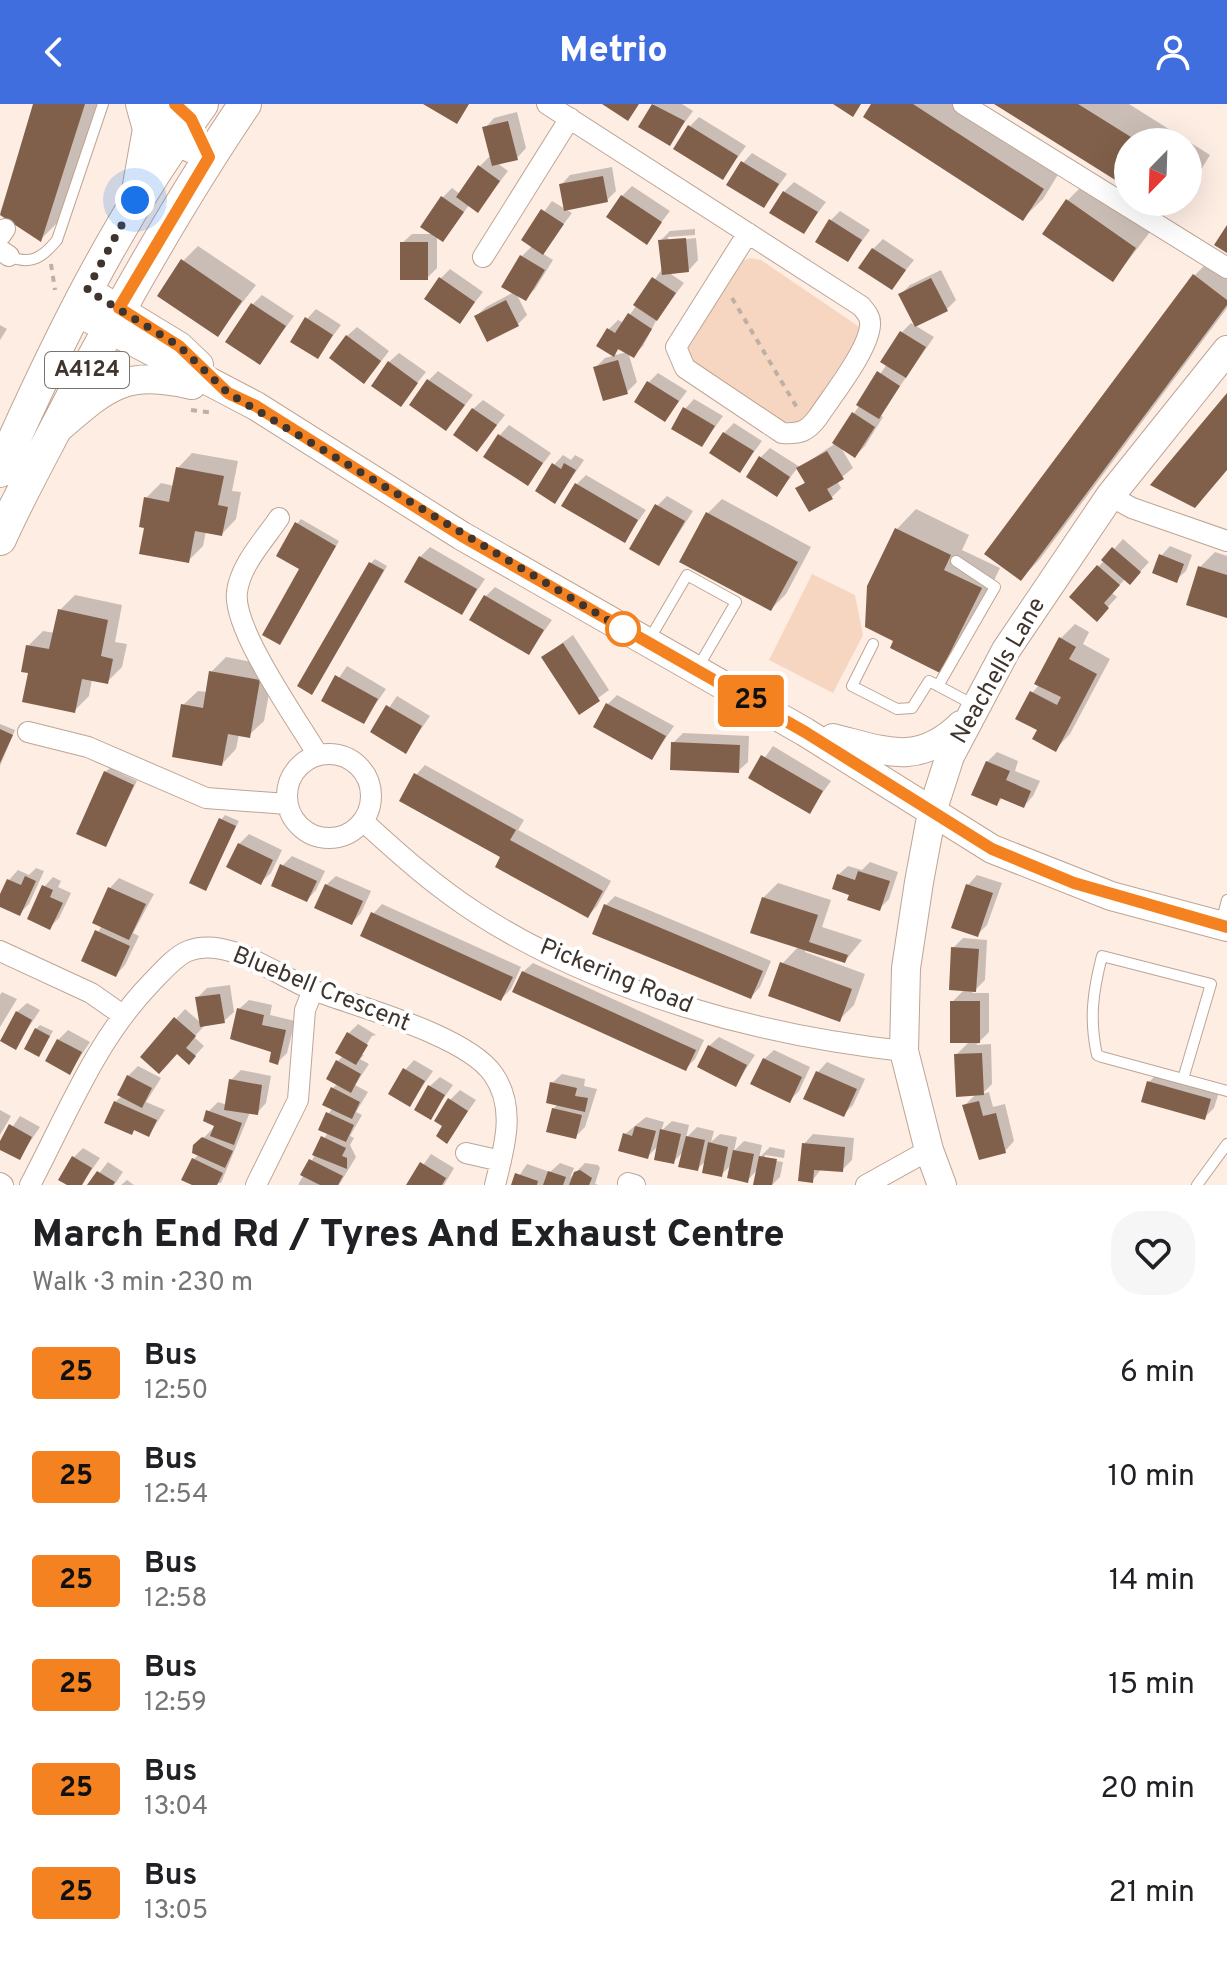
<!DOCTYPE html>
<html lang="en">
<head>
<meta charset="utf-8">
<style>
	body { margin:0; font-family:Overpass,sans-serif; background:#f6f6f6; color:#202124; height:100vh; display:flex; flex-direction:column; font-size:30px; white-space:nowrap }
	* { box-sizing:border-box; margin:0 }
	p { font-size:26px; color:#757577 }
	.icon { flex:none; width:44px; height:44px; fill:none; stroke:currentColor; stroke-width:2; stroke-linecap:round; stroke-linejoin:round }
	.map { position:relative; height:1081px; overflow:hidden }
	.sheet { display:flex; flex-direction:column; background:#fff; flex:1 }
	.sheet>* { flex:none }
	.badge { padding:0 16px; border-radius:6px; font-size:28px; line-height:52px }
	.needle { width:52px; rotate:203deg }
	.fabs { position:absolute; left:1114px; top:24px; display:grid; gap:16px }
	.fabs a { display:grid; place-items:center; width:88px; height:88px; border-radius:50%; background:#fff; box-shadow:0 8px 32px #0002; font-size:40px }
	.you { position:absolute; width:40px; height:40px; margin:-20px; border:6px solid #fff; border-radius:50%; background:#1a73e8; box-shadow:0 0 0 12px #1a73e833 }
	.map>.badge { position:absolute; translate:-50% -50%; box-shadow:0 0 0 4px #fff }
	.round { display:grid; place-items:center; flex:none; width:84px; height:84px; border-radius:32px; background:#f6f6f6 }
	.head { display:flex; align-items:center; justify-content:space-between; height:136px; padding:0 32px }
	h1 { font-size:38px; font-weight:800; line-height:60px }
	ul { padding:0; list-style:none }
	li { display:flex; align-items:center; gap:24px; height:104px; padding:0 32px }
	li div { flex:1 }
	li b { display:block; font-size:30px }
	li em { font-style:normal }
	li .badge { min-width:88px; font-weight:700; text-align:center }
	header { display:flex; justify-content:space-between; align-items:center; height:104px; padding:0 32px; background:#406edf; color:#fff; font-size:36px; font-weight:800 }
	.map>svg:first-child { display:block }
	.green { fill:#f7d6c1 }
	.shadow { fill:#0003 }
	.building { fill:#80604a }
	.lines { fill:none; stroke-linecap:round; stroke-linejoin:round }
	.lane-casing { stroke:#bea595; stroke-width:12 }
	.street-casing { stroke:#bea595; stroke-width:22 }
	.secondary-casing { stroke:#bea595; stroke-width:30 }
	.primary-casing { stroke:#bea595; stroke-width:34 }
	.path { stroke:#beb0a7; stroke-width:4; stroke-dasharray:6 6; stroke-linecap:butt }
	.lane { stroke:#fff; stroke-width:10 }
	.street { stroke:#fff; stroke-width:20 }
	.secondary { stroke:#fff; stroke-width:28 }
	.primary { stroke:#fff; stroke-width:32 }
	.line-casing { stroke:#fff; stroke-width:18 }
	.line { stroke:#f58220; stroke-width:12 }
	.walk { stroke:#3f352e; stroke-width:8; stroke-dasharray:0 14.4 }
	.stop-dot { fill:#fff; stroke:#f58220; stroke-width:4 }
	.labels { text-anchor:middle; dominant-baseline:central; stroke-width:8; stroke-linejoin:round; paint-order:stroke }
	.shield { fill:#fff; stroke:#79726d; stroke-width:2 }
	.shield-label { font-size:22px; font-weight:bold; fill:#3f352e }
	.street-label { font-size:24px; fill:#3f352e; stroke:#fff }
</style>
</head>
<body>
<header><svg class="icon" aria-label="back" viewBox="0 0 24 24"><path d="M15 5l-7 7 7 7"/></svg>Metrio<svg class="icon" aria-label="person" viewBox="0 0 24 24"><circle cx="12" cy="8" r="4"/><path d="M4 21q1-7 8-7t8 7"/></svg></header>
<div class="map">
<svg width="1227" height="1081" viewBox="0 0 1227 1081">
	<rect width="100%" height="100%" fill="#fdede3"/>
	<path class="green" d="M751 154 761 156 861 224 856 237 802 319 784 318 688 256 687 239 740 157Z
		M812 470 855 491 863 531 833 589 769 556Z"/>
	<path class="shadow" d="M35 0H97L60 116 41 135 0 109Z
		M654 0H682L693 7 669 40 641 22Z
		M874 0H963L1062 64 1043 95 1023 114Z
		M998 0H1129L1210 51 1188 87V38H1128V82Z
		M517 8 526 44 517 54 497 59 508 67 478 106 470 100 443 136 437 132V164L427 174 402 139 412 130H433L442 94 452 84 460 90 480 62 489 53 493 55 485 24 494 14Z
		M699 13 746 42 723 73 690 22Z
		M752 49 787 70 764 102 743 59Z
		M612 63 616 87 607 96 561 81 570 71Z
		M794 78 826 98 804 127 784 88Z
		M632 82 670 107 646 138 622 92Z
		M1082 82 1150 128 1113 176 1067 97Z
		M552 97 572 109 542 149 553 156 535 185 525 195 516 189 527 211 518 220 476 212 486 203 514 188 522 152 533 141 524 135Z
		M1153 98H1177L1168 107Z
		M840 107 870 126 848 156 830 117Z
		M695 125V131L668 133V137L696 134 698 156 689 166 668 168 684 179 658 213 643 242 633 252 628 248 637 278 627 288 595 264 605 254 627 248 620 244 613 251 609 225 618 216 624 219 663 164 660 137 670 127Z
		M883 135 914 156 892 183 873 145Z
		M198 142 256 181 217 231 183 157Z
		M1214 152 1227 162V204L1040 455 1021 475 1194 172Z
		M450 165 483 188 460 217 440 175Z
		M941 166 956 196 946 206 901 190 910 181Z
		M262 191 294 212 260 258 253 200Z
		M316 205 341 221 317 253 307 215Z
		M911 219 934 233 880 311 883 313 865 342 855 352 840 342 853 364 837 377 841 384 832 393 798 385 806 377 798 363 777 391 760 354 770 344 800 363 833 341 887 260 902 228Z
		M0 221 7 225 0 236Z
		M357 223 389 247 373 268 347 232Z
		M399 249 426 268 400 300 389 258Z
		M438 267 473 291 446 325 429 276Z
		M658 269 687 287 665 316 649 278Z
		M694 295 723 312 702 341 685 305Z
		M483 296 505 311 477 346 473 305Z
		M734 319 762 337 740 367 724 329Z
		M509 321 551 349 528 379 500 331Z
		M192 349 238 357 232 387 241 388 236 415 222 430 206 427 203 442 188 457 146 394 161 379 174 382 178 364Z
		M563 351 571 356 575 351 584 356 555 398 554 361Z
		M586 371 646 406 624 437 577 380Z
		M667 392 693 407 659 460 657 402Z
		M722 395 811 443 786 490 771 505 707 410Z
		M916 405 969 431 962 446 1000 464 960 547 940 567 896 536 897 425Z
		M301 415 339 437 283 534 302 464 297 420Z
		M1123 435 1149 458 1140 468 1126 474 1112 489 1117 493 1106 505 1072 493Z
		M1170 442 1192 451 1186 467 1176 476 1161 452Z
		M430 443 485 475 462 509 420 453Z
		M1215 448 1227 452V512L1200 463Z
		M375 455 387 462 316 584 371 459Z
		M495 483 552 516 529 548 485 493Z
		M75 491 122 501 115 538 127 540 122 563 107 578 92 575 89 592 74 607 30 568 28 542 43 527 55 529 60 506Z
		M1075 520 1089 528 1083 540 1110 555 1070 630 1056 645 1039 626 1032 589 1040 580 1060 535Z
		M573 531 609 586 579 608 543 553Z
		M226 553 274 562 264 617 249 631 239 630 236 645 222 660 183 601 198 587 208 588 211 568Z
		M347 562 386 585 363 618 324 596Z
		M617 591 674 622 652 654 608 600Z
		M397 592 430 612 406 647 373 627Z
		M0 620 15 626 0 662Z
		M683 629 749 632 748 658 738 667 673 639Z
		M773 642 831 677 809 707 751 673Z
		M997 648 1018 657 1015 667 1040 677 1033 692 1024 702 1003 693 997 700 987 658Z
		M425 661 524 716 518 726 611 777 597 802 588 812 503 752 416 671Z
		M110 664 137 677 105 741V668Z
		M225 711 239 717 205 785 221 716Z
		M249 730 282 746 271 769 261 778 239 740Z
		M292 752 325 767 316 786 307 796 282 762Z
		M870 758 898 768 889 795 880 804 851 789 838 771 848 762 862 766Z
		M36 764 44 767 29 800 19 810 0 801 9 776 18 766 29 771Z
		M977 771 1002 779 987 821 977 831 968 781Z
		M336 772 371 787 361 809 352 819 326 781Z
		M53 773 61 777 58 783 71 789 59 814 50 823 44 783Z
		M119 774 154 790 133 829 139 832 125 861 116 871 84 856 102 821 110 784Z
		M778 779 831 796 822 823 862 836 845 857 806 844 805 848 865 870 854 901 839 916 782 860 799 842 763 794Z
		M615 792 771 857 760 883 751 893 606 801Z
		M382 800 521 863 511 885 501 895 373 810Z
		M963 834 987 836 985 876 972 889H989V928L976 941 991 940 992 980 982 990 989 988 993 1003 1005 1000 1014 1037 1005 1047 964 1002 976 990 956 951 970 937 952 898 965 885 953 844Z
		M533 859 704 936 695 955 686 964 523 868Z
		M230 881 234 908 224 917 206 920 194 933 204 942 189 958 178 948 143 952 185 905 201 919 197 894 207 884Z
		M2 888 17 895 0 923V891Z
		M249 896 272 901 270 911 295 917 287 949 278 958 274 947 239 905Z
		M27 899 40 906 15 944 17 908Z
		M358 920 376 931 372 932 360 951H364L360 955 369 960 355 981 368 988 356 1008 362 1011 350 1032 354 1034 350 1041 356 1053 339 1081H298L328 1028V1010L333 1004 332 985 338 979V957L344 951 349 929Z
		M40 921 53 927 39 951 36 925Z
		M68 926 90 938 70 968 58 936Z
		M719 933 755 951 736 980 709 942Z
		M774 946 810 963 799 987 789 997 764 955Z
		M414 956 433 967 410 1000 405 966Z
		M827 958 865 975 853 1001 844 1010 818 968Z
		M138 962 161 974 146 998 165 1006 149 1031 136 1025 131 1029 115 998 122 992 128 972Z
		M241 966 271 972 266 999 257 1009 250 1008 221 1079 197 1081 194 1055 199 1050 193 1045 217 1020 208 1008 218 998 227 1001 231 976Z
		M1158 969 1220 985 1214 1004 1205 1013 1149 978Z
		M562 970 585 975 584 982 597 985 585 1023 575 1033 553 1005 558 1000 552 979Z
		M440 973 453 981 430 1013V982Z
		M460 986 476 996 447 1037 444 1022 450 996Z
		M0 1006 11 1012 0 1031Z
		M20 1012 40 1023 19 1054 0 1041Z
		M646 1013 664 1018 661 1027 672 1017 689 1021 686 1034 697 1023 714 1027 711 1038 720 1030 737 1033 734 1047 744 1037 762 1041 759 1054 770 1043 785 1046 784 1054 765 1051V1055L783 1058 780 1073 772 1081H761L758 1065 747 1077 731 1061 721 1071 707 1056 697 1065 684 1047 673 1058 659 1041 648 1052 625 1030Z
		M813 1030 854 1034 852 1056 842 1066 822 1064 812 1077 804 1040Z
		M83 1044 100 1054 81 1081H71L74 1053Z
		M431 1050 454 1064 444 1081H409Z
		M108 1058 123 1068 114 1081H90Z
		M560 1059 574 1064 570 1074 585 1059 598 1061 600 1064 595 1080 599 1081H513L527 1060 550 1068Z
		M127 1076 134 1081H121Z"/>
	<path class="building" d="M33 0H85L41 138 0 111Z
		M423 0H469L457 20Z
		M602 0H639L628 17Z
		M652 0 685 17 670 42 638 23Z
		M833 0H861L853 13Z
		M871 0H913L1044 85 1023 117 863 13Z
		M994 0H1078L1139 38H1128V84Z
		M508 17 518 56 492 62 482 23Z
		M688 21 738 52 723 76 673 45Z
		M741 57 779 80 764 104 726 81Z
		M478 61 500 77 478 109 456 93Z
		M603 72 608 98 564 107 559 80Z
		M783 87 818 108 804 130 769 109Z
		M621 91 662 118 647 141 606 113Z
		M441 92 464 108 443 138 420 123Z
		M1066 95 1136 144 1113 178 1042 130Z
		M541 105 564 120 543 151 521 136Z
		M829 115 862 136 848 158 815 138Z
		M1227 121V149L1214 141Z
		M686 134 689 168 662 171 658 136Z
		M400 138H428V176H400Z
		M872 144 906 166 892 186 858 164Z
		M520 151 545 166 526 197 501 183Z
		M181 155 242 197 218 233 157 192Z
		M1193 170 1227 196V201L1021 477 984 450Z
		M439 173 475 198 460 220 424 195Z
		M652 173 676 189 657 217 633 201Z
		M931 174 948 207 915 223 898 190Z
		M506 196 519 222 487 238 474 212Z
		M251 199 286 222 260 261 225 238Z
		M628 209 652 225 634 254 618 245 614 253 596 242 607 224 615 229Z
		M305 213 333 231 318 255 290 238Z
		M900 227 926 243 906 274 880 258Z
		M346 231 381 257 364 280 329 254Z
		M618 256 628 290 603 297 593 263Z
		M388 257 418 279 401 303 371 282Z
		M877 267 900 282 879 315 856 301Z
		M427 275 465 301 446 327 409 301Z
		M647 277 679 297 665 318 634 298Z
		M1227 289V366L1195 404 1150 381Z
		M683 303 715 322 702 343 671 325Z
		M472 304 497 321 477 348 453 331Z
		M852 308 875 323 855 354 832 339Z
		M723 328 754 347 740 369 709 349Z
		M498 330 543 359 528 382 483 353Z
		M827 347 844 375 827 385 833 395 809 408 795 384 805 379 796 364Z
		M759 352 790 373 777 393 746 373Z
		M552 359 561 365 564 359 576 366 555 400 535 387Z
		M176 363 224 372 218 401 228 403 222 432 195 427 189 459 139 450 144 424 139 423 144 393 169 398Z
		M575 379 638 416 625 439 561 402Z
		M655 400 685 417 659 462 629 445Z
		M706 408 798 458 771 507 679 458Z
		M295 418 336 442 280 541 262 531 299 465 276 452Z
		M895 424 951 451 944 466 982 484 940 569 890 544 893 537 865 523 867 482Z
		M1112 443 1141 468 1130 481 1101 456Z
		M1159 450 1184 460 1177 479 1152 469Z
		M419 452 477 485 462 511 404 478Z
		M369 458 384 466 312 591 297 582Z
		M1097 461 1120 481 1104 499 1109 504 1097 518 1069 493Z
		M1198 462 1227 471V514L1186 501Z
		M484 491 544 526 529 551 469 516Z
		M58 505 108 516 101 552 113 555 108 580 82 575 75 609 22 598 28 569 21 568 26 541 49 545Z
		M1059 533 1076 543 1069 555 1097 570 1056 648 1032 635 1037 626 1015 615 1030 587 1057 601 1061 593 1034 580Z
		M563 539 600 597 579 611 541 553Z
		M209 567 260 576 250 634 228 630 222 662 172 653 181 600 203 604Z
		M335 571 378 595 364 620 321 597Z
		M606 599 666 632 652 656 593 623Z
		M386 601 422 622 406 650 370 628Z
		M0 625 13 631 0 659Z
		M671 638 740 641 739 669 670 666Z
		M761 651 823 687 810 710 748 674Z
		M986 657 1010 667 1006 676 1031 687 1024 704 1000 694 997 702 971 691Z
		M104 667 134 681 106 743 76 730Z
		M414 669 516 726 510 736 603 787 588 814 495 763 500 753 399 697Z
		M219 714 236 722 206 787 189 779Z
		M238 739 273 756 261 781 226 763Z
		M280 760 317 777 307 798 271 782Z
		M858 767 890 777 880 807 847 796 849 791 832 785 837 770 855 776Z
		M25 772 36 777 20 812 0 803V790L7 775 21 781Z
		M325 780 363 797 352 821 314 804Z
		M966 780 993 789 978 833 951 824Z
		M42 781 53 786 50 793 63 799 50 826 27 815Z
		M108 783 146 800 129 836 92 819Z
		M762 793 818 811 809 838 848 851 845 859 750 829Z
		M604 800 763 867 751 895 592 830Z
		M371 808 513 873 501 897 360 832Z
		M95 826 130 842 116 873 81 857Z
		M951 843 979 845 976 888 949 886Z
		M780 858 852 885 840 918 768 892Z
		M522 867 696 946 686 967 512 888Z
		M220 890 225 919 200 923 195 893Z
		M950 897H980V939H950Z
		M237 904 264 911 262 921 286 926 278 961 269 958 271 948 230 935Z
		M16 907 32 916 16 946 0 937Z
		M174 913 196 932 186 944 196 952 189 961 177 950 159 970 140 953Z
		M35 924 50 932 39 953 24 945Z
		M347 928 368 941 356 961 335 949Z
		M57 935 82 948 70 971 45 957Z
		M708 941 747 961 736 983 697 963Z
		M982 949 984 991 956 993 954 950Z
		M763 954 802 973 790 999 750 980Z
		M336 956 361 970 351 989 326 975Z
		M403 964 425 977 410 1003 388 990Z
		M816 967 857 985 844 1013 803 995Z
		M127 971 152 984 142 1004 117 991Z
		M229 975 262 981 258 1011 224 1006Z
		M1147 977 1211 995 1205 1016 1141 998Z
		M550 978 577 984 575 992 588 994 585 1008 546 999Z
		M428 981 445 991 431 1016 414 1006Z
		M331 983 360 998 352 1015 322 1001Z
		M448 994 468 1007 447 1040 436 1032 442 1022 434 1017Z
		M114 997 157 1016 149 1033 134 1026 132 1031 104 1019Z
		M979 997 983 1012 996 1009 1006 1049 979 1056 962 1001Z
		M552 1004 582 1011 576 1035 546 1028Z
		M206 1006 242 1019 234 1041 210 1032 214 1022 203 1017Z
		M326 1008 354 1021 346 1038 318 1026Z
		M9 1020 32 1033 20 1056 0 1046V1037Z
		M635 1022 656 1027 648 1055 618 1047 623 1029 632 1032Z
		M660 1025 681 1030 674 1060 654 1056Z
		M321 1032 346 1044 342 1052 347 1054V1065L312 1051Z
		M686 1032 705 1036 698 1067 678 1063Z
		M202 1033 233 1047 225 1064 192 1049 193 1041Z
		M708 1038 728 1043 722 1073 702 1069Z
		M802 1039 845 1043 843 1068 814 1066 813 1079 798 1077Z
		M733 1046 754 1050 748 1079 727 1074Z
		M72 1052 92 1064 82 1081H67L58 1076Z
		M759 1052 777 1055 772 1081H753Z
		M192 1054 223 1069 217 1081H192L181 1076Z
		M309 1055 343 1072 338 1081H320L300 1071Z
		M420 1058 446 1074 442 1081H406Z
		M580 1066 592 1074 589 1081H569L574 1068Z
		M97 1067 115 1078 113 1081H87Z
		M548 1067 566 1073 563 1081H543Z
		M515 1069 538 1077 537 1081H511Z"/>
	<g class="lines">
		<defs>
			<path id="lane" d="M9 152C31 162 43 153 57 136L103 0
				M649 536 687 471 736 498 697 565
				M873 540 852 582 897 605 912 604 929 577 974 601
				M938 582 995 483 956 457
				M1221 819 1227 796
				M1183 975 1211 880 1102 852C1093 887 1089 915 1097 951L1102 953 1227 987
				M1197 1081 1227 1040"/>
			<path id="street" d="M547 0 861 202C865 207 870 212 870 218 872 242 831 293 818 313 807 328 800 330 782 329L685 264 676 243 748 129
				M963 0 1227 164
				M0 132 5 125
				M0 146 9 152
				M483 153 570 14
				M1110 392 1132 404 1227 437
				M279 414C265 435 240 461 237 488 232 525 298 617 318 651
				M28 628 88 643 206 694 287 700
				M287 692a42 42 0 1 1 84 0a42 42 0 1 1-84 0Z
				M364 718C400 751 436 783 478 810 599 888 762 932 904 947
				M0 847 91 889 121 910
				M466 1049 501 1057
				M0 1079 3 1081
				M628 1079 635 1081
				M30 1081C67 1011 95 937 151 879 162 868 174 853 188 847 227 831 277 872 313 886 358 903 466 931 493 970 517 1004 504 1044 495 1081
				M256 1081 298 996 305 906 313 886
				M866 1081 929 1046"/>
			<path id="secondary" d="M150 0 176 37 209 53
				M87 186 179 242 199 261
				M75 207 256 302 462 432 805 628 992 745 1111 792 1227 823
				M59 324C109 281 125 266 192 281
				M833 634C885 647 918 663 961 621
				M942 1081 929 1046 904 947 906 864 919 778 932 708 950 652 1006 546 1110 392 1227 246"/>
			<path id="primary" d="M139 81 149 25 142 0
				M0 367C57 238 118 114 202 0
				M0 435C21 388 46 344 69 299 123 197 180 96 245 0"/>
		</defs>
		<use href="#lane" class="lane-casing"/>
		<use href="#street" class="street-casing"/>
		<use href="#secondary" class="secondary-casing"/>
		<use href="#primary" class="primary-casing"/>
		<path class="path" d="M51 160 55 186
			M732 194 799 307
			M191 306 214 309"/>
		<use href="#lane" class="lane"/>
		<use href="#street" class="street"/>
		<use href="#secondary" class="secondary"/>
		<use href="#primary" class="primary"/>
	</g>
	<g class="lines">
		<defs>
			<path id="line" d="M175 0 191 15 209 53 119 204 179 242 228 289 256 302 462 432 805 628 992 745 1074 779 1227 823"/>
		</defs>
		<use href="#line" class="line-casing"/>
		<use href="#line" class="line"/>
		<path class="walk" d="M135 96 87 186 179 242 228 289 623 525"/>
	</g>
	<circle class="stop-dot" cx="623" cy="525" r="16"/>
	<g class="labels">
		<rect class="shield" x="45" y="248" width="84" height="36" rx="6"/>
		<g class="shield-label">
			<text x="87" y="266">A4124</text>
		</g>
		<g class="street-label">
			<text transform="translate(999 567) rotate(-60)">Neachells Lane</text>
			<text transform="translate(616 873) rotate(22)">Pickering Road</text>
			<text transform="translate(321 886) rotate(22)">Bluebell Crescent</text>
		</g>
	</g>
</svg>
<div class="fabs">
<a><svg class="needle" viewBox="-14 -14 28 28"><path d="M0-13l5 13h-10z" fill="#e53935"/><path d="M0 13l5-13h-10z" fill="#757577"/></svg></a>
</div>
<div class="you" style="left:135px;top:96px"></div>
<b class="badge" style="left:751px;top:597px;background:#f58220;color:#111">25</b>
</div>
<section class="sheet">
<div class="head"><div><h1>March End Rd / Tyres And Exhaust Centre</h1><p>Walk · 3 min · 230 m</p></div><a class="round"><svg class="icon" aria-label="heart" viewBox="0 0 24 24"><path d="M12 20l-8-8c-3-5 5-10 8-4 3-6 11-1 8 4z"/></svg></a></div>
<ul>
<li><span class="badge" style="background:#f58220;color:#111">25</span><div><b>Bus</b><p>12:50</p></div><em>6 min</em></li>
<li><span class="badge" style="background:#f58220;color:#111">25</span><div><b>Bus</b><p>12:54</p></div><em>10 min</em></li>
<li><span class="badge" style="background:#f58220;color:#111">25</span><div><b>Bus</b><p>12:58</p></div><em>14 min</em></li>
<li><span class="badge" style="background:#f58220;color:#111">25</span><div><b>Bus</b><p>12:59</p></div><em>15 min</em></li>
<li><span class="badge" style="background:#f58220;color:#111">25</span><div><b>Bus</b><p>13:04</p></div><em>20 min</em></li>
<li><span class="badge" style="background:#f58220;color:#111">25</span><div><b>Bus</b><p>13:05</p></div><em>21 min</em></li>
</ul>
</section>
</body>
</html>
